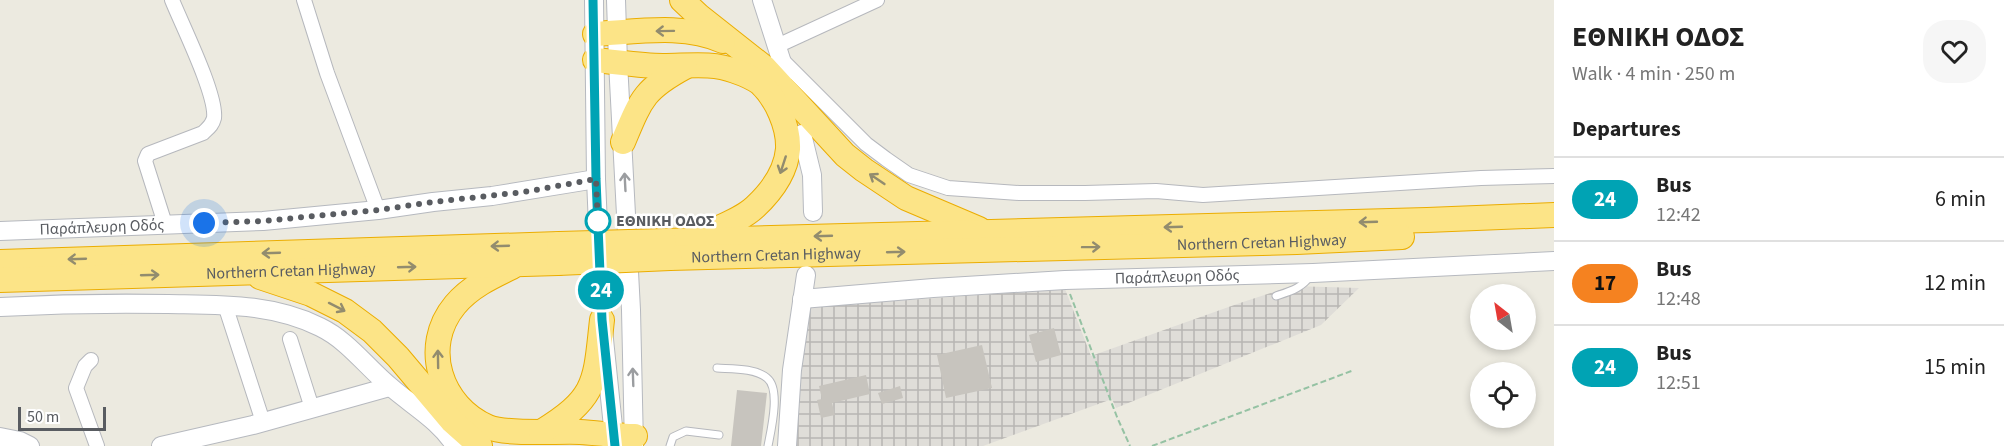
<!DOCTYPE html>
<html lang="en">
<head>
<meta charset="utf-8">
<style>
	body { margin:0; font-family:"Source Sans 3",sans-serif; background:#f6f6f6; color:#222; height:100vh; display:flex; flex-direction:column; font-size:22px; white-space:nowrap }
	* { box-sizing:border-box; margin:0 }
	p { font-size:20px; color:#767676 }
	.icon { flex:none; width:33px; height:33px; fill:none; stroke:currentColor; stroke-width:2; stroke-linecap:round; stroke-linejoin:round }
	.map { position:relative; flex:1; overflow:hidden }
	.drawer { display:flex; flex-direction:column; background:#fff; width:450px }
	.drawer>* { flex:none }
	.badge { padding:0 12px; border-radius:20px; font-size:21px; line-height:39px }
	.needle { width:39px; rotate:329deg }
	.buttons { position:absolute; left:1470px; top:284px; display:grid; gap:12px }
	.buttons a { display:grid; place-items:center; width:66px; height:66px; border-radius:50%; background:#fff; box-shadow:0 3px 9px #0003; font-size:30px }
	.scale { position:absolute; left:18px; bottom:15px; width:88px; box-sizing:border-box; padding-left:6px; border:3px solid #595c61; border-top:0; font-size:16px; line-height:21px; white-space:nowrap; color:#595c61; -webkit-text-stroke:4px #fff; paint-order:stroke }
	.you { position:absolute; width:30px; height:30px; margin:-15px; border:4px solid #fff; border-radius:50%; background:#1a73e8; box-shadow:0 0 0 9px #1a73e833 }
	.map>.badge { position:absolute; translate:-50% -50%; box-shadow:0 0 0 3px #fff }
	h2 { padding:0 18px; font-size:22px; line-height:54px }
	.round { display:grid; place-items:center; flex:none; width:63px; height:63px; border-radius:24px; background:#f6f6f6 }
	.summary { display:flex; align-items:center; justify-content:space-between; height:102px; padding:0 18px }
	h1 { font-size:28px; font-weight:700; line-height:45px }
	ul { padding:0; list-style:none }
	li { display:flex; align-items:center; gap:18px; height:84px; padding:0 18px; border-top:2px solid #e0e0e0 }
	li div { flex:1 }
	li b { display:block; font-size:22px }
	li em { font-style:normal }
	li .badge { min-width:66px; font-weight:700; text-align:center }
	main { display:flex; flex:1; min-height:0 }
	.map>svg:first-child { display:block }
	.industrial { fill:url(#industrial-grid) }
	.building { fill:#c7c4be }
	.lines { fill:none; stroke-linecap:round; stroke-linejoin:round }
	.lane-casing { stroke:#b6b8bd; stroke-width:9 }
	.street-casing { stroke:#b6b8bd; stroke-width:16 }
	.secondary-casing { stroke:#b6b9bf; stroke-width:20 }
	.highway-casing { stroke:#ebad02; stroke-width:26 }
	.path { stroke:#95c2a3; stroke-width:2; stroke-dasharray:6 3; stroke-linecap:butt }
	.lane { stroke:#fff; stroke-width:7 }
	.street { stroke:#fff; stroke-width:14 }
	.secondary { stroke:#fff; stroke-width:18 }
	.highway { stroke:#fce487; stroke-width:24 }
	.highway-bridge-casing { stroke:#ebad02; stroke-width:26; stroke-linecap:butt }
	.highway-bridge { stroke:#fce487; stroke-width:24 }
	.oneway { stroke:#928c6e }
	.oneway2 { stroke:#9b9da0 }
	.line-casing { stroke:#fff; stroke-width:14 }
	.line { stroke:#00a3b4; stroke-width:9 }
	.walk { stroke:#595c61; stroke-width:6; stroke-dasharray:0 10.8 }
	.stop-dot { fill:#fff; stroke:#00a3b4; stroke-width:3 }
	.labels { text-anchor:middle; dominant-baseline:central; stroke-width:5; stroke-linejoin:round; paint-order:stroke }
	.stop-label { font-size:16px; font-weight:bold; fill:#595c61; stroke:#fff; text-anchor:start }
	.street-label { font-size:16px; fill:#595c61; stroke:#fff }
</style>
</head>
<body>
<main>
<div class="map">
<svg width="1554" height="446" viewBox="0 0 1554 446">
	<defs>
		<pattern id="industrial-grid" width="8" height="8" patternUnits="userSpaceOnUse" patternTransform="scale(1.5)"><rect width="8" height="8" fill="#dfddd8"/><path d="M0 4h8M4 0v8" fill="none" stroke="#b8b6b3"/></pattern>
	</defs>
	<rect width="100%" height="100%" fill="#eceae0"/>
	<path class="industrial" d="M1292 286 1359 288 1321 325 1116 408 1112 399 983 446H792L809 307 1065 289 1091 356 1237 304Z"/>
	<path class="building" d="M1054 328 1061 355 1036 362 1029 335Z
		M982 345 992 388 946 398 937 355Z
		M866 375 870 394 832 403 835 415 821 418 817 400 822 399 819 386Z
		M900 386 903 398 882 404 878 393Z
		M737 390 767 393 761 446H731Z"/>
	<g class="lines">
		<defs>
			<path id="lane" d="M1276 296C1291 291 1302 288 1311 275
				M717 368C732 369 755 368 767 378 781 389 771 430 768 446
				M670 446 673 437 686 431 719 435"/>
			<path id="street" d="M304 0 327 73 378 210
				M777 46 877 0
				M782 60 866 144 886 159 909 175 948 188 1019 193H1085L1156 191 1203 195 1481 178 1554 176
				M165 224 145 161 148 154 203 133C208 128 212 126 214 118 217 95 182 25 172 0
				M225 305 263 422
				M290 339 312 408
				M91 360 85 366 76 388 97 446"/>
			<g id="secondary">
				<path d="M594 0 596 179 602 320 615 446"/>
				<path d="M616 0 618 62 631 310 634 446"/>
				<path d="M762 0 785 72"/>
				<path d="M802 134 812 175 813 212"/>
				<path id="s1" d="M0 231 263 221 378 210 433 202 492 196 596 179"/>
				<path id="s2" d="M802 299 933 288 1065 280 1313 273 1554 261"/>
				<path d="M0 307C56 304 112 303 168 304 220 305 272 303 320 327 349 341 367 368 392 388 413 406 441 422 455 446"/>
				<path d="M0 437 20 441 30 446"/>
				<path d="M161 446 253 425 389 387"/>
				<path d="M787 446 792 370 806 275"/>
			</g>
			<g id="highway">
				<path d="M682 0 699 16 765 68 845 155 864 170 906 198 979 229"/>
				<path d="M595 34C636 32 684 23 723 41"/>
				<path d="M595 60C618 62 641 66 663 66 688 66 712 62 735 71 744 74 753 78 760 83 776 98 789 126 788 149 786 172 771 192 755 207 741 220 720 227 703 235"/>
				<path d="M623 142C641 99 644 89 685 67"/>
				<path d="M664 241 1427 220 1554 215"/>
				<path id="s3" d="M670 258 1297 242 1402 237"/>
				<path d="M0 262 559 244"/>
				<path d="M512 267C491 277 470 287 455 305 420 347 441 407 488 427 507 435 557 431 580 432 599 433 616 436 635 436"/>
				<path d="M260 277 311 294 345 311 372 331 398 357 452 421 480 446"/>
				<path id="s4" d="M0 280 558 263"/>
				<path d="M541 432C598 397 595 382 602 320"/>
			</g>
		</defs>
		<use href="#lane" class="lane-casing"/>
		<use href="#street" class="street-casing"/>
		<use href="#secondary" class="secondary-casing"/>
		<use href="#highway" class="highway-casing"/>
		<path class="path" d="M1070 294 1117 417 1130 446
			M1152 446 1354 370"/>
		<use href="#lane" class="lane"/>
		<use href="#street" class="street"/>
		<use href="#secondary" class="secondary"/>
		<use href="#highway" class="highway"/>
		<defs>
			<path id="highway-bridge" d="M559 244 664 241
				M558 263 670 258"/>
		</defs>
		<use href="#highway-bridge" class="highway-bridge-casing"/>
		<use href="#highway-bridge" class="highway-bridge"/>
	</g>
	<defs><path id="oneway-shaft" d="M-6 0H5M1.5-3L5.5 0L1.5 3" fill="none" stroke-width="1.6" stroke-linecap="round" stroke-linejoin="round" transform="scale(1.5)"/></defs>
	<g class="oneway">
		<use href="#oneway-shaft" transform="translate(665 31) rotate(179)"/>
		<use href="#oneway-shaft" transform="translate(783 165) rotate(108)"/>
		<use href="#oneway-shaft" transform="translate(877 179) rotate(-146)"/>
		<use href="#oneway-shaft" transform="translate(1368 222) rotate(178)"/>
		<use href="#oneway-shaft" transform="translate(1173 227) rotate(178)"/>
		<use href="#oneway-shaft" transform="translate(823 236) rotate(178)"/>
		<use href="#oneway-shaft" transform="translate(500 246) rotate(178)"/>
		<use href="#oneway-shaft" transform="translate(1091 247) rotate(-1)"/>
		<use href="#oneway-shaft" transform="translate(896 252) rotate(-2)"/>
		<use href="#oneway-shaft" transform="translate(271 253) rotate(178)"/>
		<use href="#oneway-shaft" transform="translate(77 259) rotate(178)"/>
		<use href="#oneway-shaft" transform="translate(407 267) rotate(-2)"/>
		<use href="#oneway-shaft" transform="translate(150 275) rotate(-2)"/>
		<use href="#oneway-shaft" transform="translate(337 307) rotate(27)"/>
		<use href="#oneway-shaft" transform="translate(438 359) rotate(-91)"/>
	</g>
	<g class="oneway2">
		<use href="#oneway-shaft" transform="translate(625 182) rotate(-93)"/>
		<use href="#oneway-shaft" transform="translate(633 377) rotate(-92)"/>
	</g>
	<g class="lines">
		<defs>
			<path id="line" d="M593 0 596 179 602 320 615 446"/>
		</defs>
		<use href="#line" class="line-casing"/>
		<use href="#line" class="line"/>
		<path class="walk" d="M204 223 263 221 378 210 433 202 524 192 596 179 598 226V221"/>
	</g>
	<circle class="stop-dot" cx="598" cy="221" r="12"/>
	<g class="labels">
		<g class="stop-label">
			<text x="616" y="221">ΕΘΝΙΚΗ ΟΔΟΣ</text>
		</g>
		<g class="street-label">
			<text stroke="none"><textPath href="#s1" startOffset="102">Παράπλευρη Οδός</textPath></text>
			<text stroke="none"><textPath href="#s3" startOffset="592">Northern Cretan Highway</textPath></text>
			<text stroke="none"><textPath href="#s3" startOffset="106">Northern Cretan Highway</textPath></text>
			<text stroke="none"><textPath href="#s4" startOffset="291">Northern Cretan Highway</textPath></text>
			<text stroke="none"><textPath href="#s2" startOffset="376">Παράπλευρη Οδός</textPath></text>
		</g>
	</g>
</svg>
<div class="buttons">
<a><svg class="needle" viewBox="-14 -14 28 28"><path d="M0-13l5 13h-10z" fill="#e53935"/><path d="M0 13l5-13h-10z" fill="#767676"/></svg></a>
<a><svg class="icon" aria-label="locate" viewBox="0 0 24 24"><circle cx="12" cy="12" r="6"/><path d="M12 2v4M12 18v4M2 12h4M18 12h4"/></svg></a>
</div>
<div class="scale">50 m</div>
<div class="you" style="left:204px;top:223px"></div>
<b class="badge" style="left:601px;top:290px;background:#00a3b4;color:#fff">24</b>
</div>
<section class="drawer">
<div class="summary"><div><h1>ΕΘΝΙΚΗ ΟΔΟΣ</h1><p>Walk · 4 min · 250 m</p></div><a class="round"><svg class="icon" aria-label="heart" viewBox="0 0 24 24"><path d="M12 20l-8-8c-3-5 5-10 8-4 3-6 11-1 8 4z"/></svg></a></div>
<h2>Departures</h2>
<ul>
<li><span class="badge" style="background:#00a3b4;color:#fff">24</span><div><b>Bus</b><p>12:42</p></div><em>6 min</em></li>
<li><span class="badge" style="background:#f58220;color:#111">17</span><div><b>Bus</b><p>12:48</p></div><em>12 min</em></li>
<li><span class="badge" style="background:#00a3b4;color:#fff">24</span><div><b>Bus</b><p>12:51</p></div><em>15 min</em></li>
</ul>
</section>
</main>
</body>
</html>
